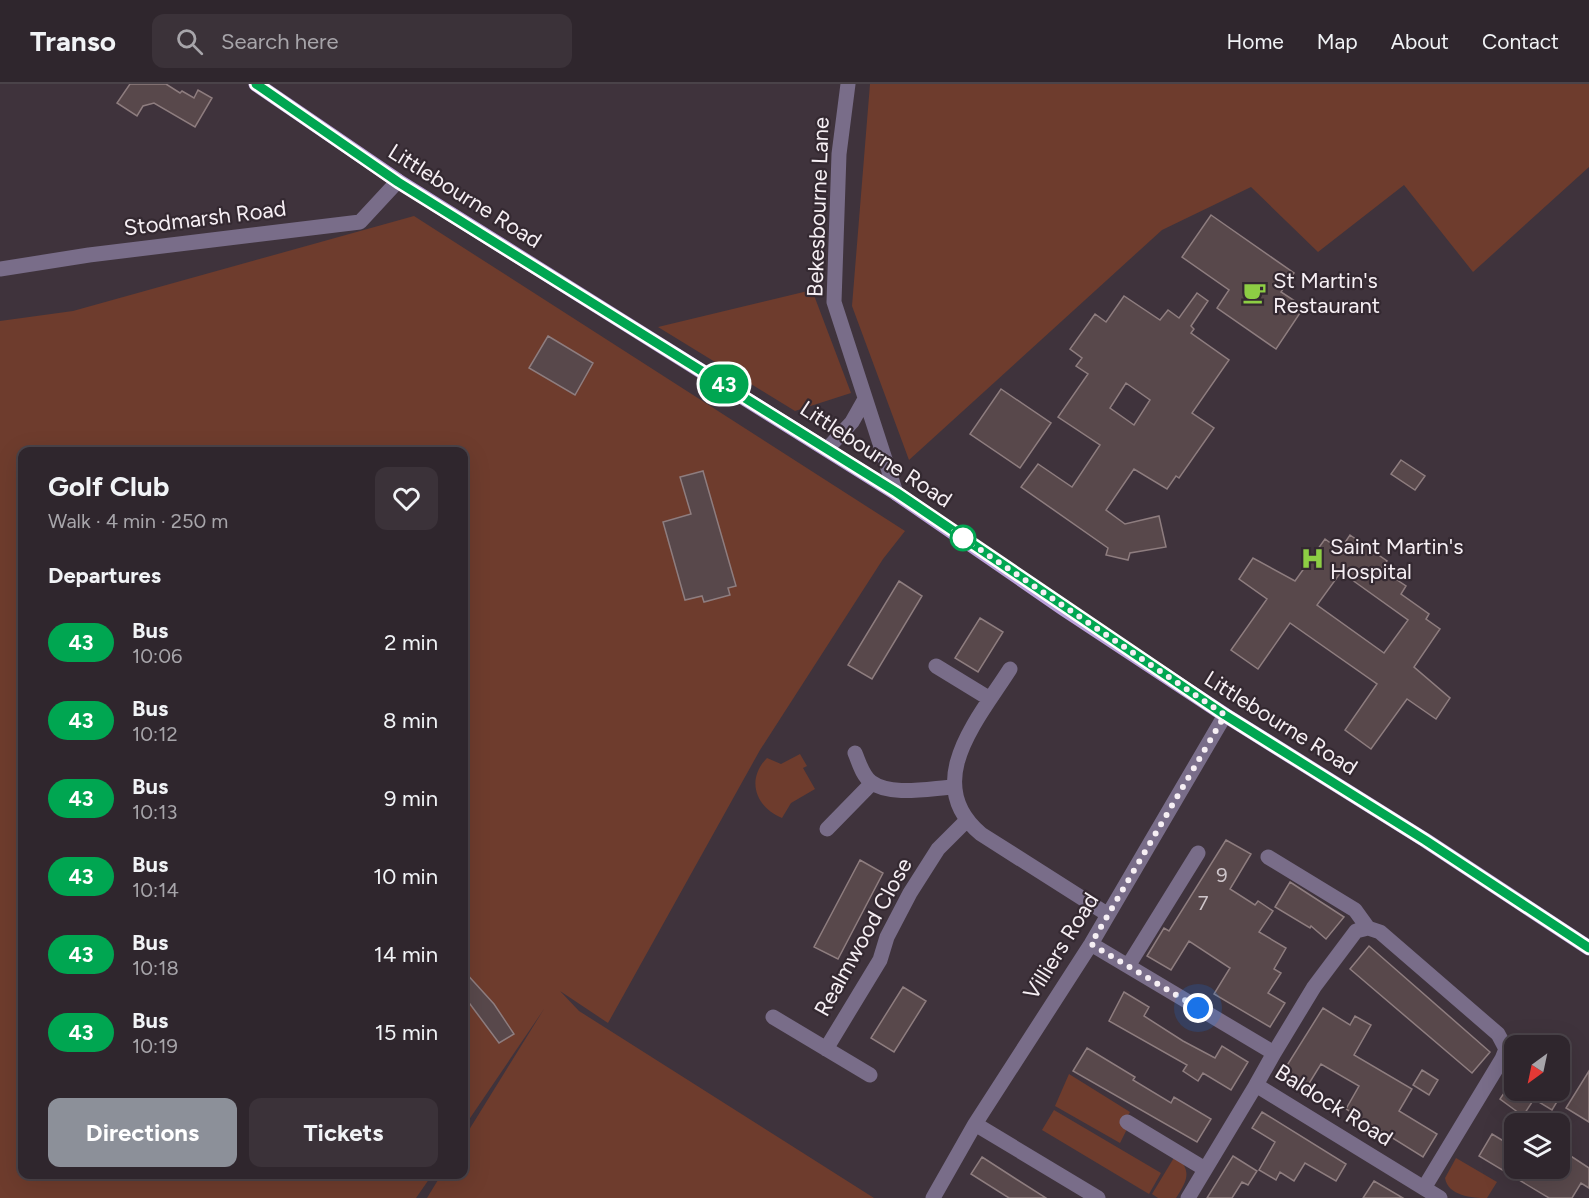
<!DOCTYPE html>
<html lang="en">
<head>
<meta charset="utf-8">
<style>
	body { margin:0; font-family:Figtree,sans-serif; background:#3b3239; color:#f1f3f6; height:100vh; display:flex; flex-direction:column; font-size:22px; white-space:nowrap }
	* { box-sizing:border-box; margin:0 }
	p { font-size:20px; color:#a7a5aa }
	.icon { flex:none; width:33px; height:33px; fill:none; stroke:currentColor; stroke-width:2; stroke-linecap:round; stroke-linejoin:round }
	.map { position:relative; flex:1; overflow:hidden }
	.drawer { position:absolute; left:18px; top:363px; width:450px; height:732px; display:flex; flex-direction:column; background:#2f262d; border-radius:12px; box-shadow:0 6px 24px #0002,0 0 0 2px #4a4349 }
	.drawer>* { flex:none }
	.badge { padding:0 12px; border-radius:20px; font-size:21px; line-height:39px }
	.needle { width:39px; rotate:213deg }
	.tools { position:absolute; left:1504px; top:951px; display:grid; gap:12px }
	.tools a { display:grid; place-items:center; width:66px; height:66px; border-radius:12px; background:#2f262d; box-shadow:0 6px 24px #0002,0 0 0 2px #4a4349; font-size:30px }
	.you { position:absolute; width:30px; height:30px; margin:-15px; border:4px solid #fff; border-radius:50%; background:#1a73e8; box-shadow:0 0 0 9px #1a73e833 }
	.map>.badge { position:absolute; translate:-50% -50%; box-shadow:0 0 0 3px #fff }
	h2 { padding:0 30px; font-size:22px; line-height:54px }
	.round { display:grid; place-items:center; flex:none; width:63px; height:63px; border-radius:12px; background:#3b3239 }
	.summary { display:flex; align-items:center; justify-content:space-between; height:102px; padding:0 30px }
	h1 { font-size:28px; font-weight:700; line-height:45px }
	.cta { display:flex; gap:12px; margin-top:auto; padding:12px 30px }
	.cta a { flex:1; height:69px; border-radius:12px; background:#8c9099; color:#fff; font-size:24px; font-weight:700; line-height:69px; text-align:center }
	.cta a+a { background:#3b3239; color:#f1f3f6 }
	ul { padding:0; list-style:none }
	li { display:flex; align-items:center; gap:18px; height:78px; padding:0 30px }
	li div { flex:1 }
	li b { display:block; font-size:22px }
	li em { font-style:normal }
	li .badge { min-width:66px; font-weight:700; text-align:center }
	header { display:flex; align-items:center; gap:36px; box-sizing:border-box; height:84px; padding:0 30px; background:#2f262d; border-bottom:2px solid #4a4349 }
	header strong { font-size:28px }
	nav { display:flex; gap:33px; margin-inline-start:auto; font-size:21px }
	.search { width:420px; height:54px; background:#3b3239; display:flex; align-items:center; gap:15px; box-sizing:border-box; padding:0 21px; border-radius:12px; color:#a7a5aa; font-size:22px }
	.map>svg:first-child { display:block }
	.green { fill:#6e3c2d }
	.building { fill:#58484b; stroke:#8e7d7f; stroke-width:1.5; fill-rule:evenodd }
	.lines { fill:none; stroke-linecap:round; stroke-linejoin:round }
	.minor { stroke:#796d89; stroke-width:15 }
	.tertiary { stroke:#796d89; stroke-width:15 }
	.primary { stroke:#b9a0d9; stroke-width:15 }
	.line-casing { stroke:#fff; stroke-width:14 }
	.line { stroke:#00a651; stroke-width:9 }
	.walk { stroke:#f6eff4; stroke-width:6; stroke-dasharray:0 10.8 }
	.stop-dot { fill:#fff; stroke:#00a651; stroke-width:3 }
	.labels { text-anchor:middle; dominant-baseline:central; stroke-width:4.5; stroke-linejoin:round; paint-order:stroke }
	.number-label { font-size:20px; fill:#cec5ca }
	.street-label { font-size:22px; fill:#f6eff4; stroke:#342931 }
	.poi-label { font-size:22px; fill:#f6eff4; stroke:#342931; text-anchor:start }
</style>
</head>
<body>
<header>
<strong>Transo</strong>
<div class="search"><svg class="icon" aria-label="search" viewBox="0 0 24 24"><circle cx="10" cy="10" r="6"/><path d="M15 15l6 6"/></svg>Search here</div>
<nav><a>Home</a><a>Map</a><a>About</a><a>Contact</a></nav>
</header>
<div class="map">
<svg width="1589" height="1114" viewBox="0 0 1589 1114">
	<rect width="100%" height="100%" fill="#3f333c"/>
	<path class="green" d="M870 0H1589V83L1473 188 1404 101 1318 168 1251 103 1162 146 909 376 852 222Z
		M414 132 905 447 883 475 760 666 608 939 560 907 579 927 874 1114H427L441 1091 464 1090V1054L544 925 464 1043V368H22V1090L432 1091 416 1114H0V237L73 227Z
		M812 206 851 309 795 327 658 243Z
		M800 670 807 682 803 684 815 705 791 719 782 734C755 723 746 695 767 674L781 680Z
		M1069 990 1130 1028 1123 1040 1127 1045 1120 1059 1055 1022Z
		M1054 1026 1161 1089 1149 1110 1042 1046Z
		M1175 1072C1193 1086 1187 1097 1176 1114H1158L1152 1110Z
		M1456 1074 1497 1098 1487 1114C1472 1114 1448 1112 1445 1094Z"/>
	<path class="building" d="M130 0H166L180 9 182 7 194 14 198 6 212 14 195 43 154 19 143 22 137 32 117 19Z
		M1211 131 1294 189 1281 208 1304 223 1276 265 1217 224 1229 206 1182 173Z
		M1197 209 1208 217 1191 242 1194 245 1191 249 1229 276 1192 329 1214 344 1179 394 1176 392 1167 405 1134 385 1106 426 1125 440 1159 432 1166 463 1130 469 1128 476 1106 471 1108 464 1021 403 1038 380 1072 403 1100 361 1058 333 1088 290 1076 282 1082 274 1070 265 1095 230 1106 238 1124 212 1160 236 1168 226 1179 234ZM1126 299 1150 316 1134 341 1110 324Z
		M548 252 593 279 575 311 529 284Z
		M1001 305 1051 339 1020 384 970 350Z
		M1401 376 1425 392 1415 406 1391 390Z
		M703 387 736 502 728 504 730 511 704 518 702 512 685 516 663 438 691 430 680 393Z
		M1350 451 1387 477 1381 485 1406 502 1401 510 1429 530 1426 535 1440 545 1414 583 1450 614 1436 635 1407 615 1371 665 1345 646 1377 600 1290 539 1258 585 1231 566 1267 515 1239 495 1253 474 1295 497 1325 455 1340 466ZM1341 488 1408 536 1384 569 1317 521Z
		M899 497 922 512 872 595 848 581Z
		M980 534 1003 548 978 588 955 574Z
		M1226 756 1251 770 1230 805 1255 821 1258 817 1273 827 1259 848 1286 864 1274 885 1281 889 1268 909 1285 919 1270 943 1214 910 1230 884 1189 857 1171 886 1147 872 1164 844 1169 847Z
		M860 776 883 789 838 875 814 863Z
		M1290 798 1344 833 1326 855 1311 842 1310 844 1275 823Z
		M1369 862 1490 968 1472 989 1350 885Z
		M464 887 494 920 514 950 499 959 464 912Z
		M903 903 926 917 894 968 871 954Z
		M1124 908 1149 923 1144 932 1183 957 1215 974 1222 962 1248 978 1231 1006 1203 989 1198 997 1183 987 1187 981 1109 937Z
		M1323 924 1350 941 1355 932 1371 941 1354 971 1412 1005 1399 1027 1437 1050 1423 1073 1346 1025 1359 1002 1321 980 1305 1006 1281 991Z
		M1087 964 1135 993 1133 996 1171 1019 1174 1013 1211 1035 1197 1058 1073 987Z
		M1422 986 1438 996 1429 1011 1413 1001Z
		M1589 987V1038L1566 1024Z
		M1510 1000 1515 1006H1564L1552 1026 1534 1015 1523 1032 1500 1015Z
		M1262 1028 1346 1080 1336 1097 1305 1079 1294 1097 1280 1088 1276 1096 1259 1086 1275 1058 1252 1044Z
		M1492 1050 1515 1064V1084H1560V1065L1589 1084V1104L1581 1099 1572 1114H1549L1479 1072Z
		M1233 1072 1257 1087 1248 1101 1242 1098 1232 1114H1207Z
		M982 1073 1016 1095 1046 1114H1009L971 1090Z
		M1374 1097 1403 1114H1363Z"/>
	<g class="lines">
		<path class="minor" d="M936 582 990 615
			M1010 585C979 634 920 699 981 750L1107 830
			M855 669C859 678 862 691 871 698 891 713 931 704 954 703
			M827 745 872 699
			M1268 773 1355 826 1368 844
			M1091 860 1274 969 1256 1001 1440 1114
			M1128 882 1198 769
			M773 933 870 991
			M826 965 880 876 887 853 910 809 938 765 966 737
			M1274 969 1314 903 1356 847 1368 844 1380 848 1498 950 1506 965 1502 975 1424 1104
			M1127 1038 1205 1085
			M975 1040 1098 1114
			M933 1114 975 1040 1091 860 1225 631
			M1188 1114 1256 1001"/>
		<path class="tertiary" d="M848 0 839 70 834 218 896 409
			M0 185 89 171 360 138 398 97
			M828 364 852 338 865 315"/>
		<path class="primary" d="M256 0 398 97 896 409 1063 524 1225 631 1425 756 1589 864"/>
	</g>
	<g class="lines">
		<defs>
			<path id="line" d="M256 0 398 98 896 408 1225 631 1425 756 1589 864"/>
		</defs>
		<use href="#line" class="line-casing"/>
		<use href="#line" class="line"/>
		<path class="walk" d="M963 454 954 448 1225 631 1091 860 1198 924"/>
	</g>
	<defs>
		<symbol id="cafe-bare" viewBox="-9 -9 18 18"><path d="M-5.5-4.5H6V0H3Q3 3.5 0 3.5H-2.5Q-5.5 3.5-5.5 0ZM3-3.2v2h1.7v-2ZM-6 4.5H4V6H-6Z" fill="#8dce44" stroke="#342931" stroke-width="2.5" paint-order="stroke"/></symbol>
		<symbol id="hospital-bare" viewBox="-9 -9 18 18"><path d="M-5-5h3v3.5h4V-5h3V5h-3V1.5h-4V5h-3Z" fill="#8dce44" stroke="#342931" stroke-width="2.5" paint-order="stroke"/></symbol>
	</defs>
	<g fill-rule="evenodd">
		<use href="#cafe-bare" x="1238" y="192" width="33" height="33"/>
		<use href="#hospital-bare" x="1296" y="458" width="33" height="33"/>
	</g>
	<circle class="stop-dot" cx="963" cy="454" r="12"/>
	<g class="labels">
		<g class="number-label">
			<text x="1222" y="791">9</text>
			<text x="1203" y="819">7</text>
		</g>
		<g class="street-label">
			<text transform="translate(465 112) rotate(32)">Littlebourne Road</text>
			<text transform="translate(818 123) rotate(-88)">Bekesbourne Lane</text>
			<text transform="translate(205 134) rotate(-7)">Stodmarsh Road</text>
			<text transform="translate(876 370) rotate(33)">Littlebourne Road</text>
			<text transform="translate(1281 639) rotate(32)">Littlebourne Road</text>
			<text transform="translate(863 853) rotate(-61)">Realmwood Close</text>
			<text transform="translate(1061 862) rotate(-58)">Villiers Road</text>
			<text transform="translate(1334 1021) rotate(32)">Baldock Road</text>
		</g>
		<g class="poi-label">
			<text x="1273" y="196">St Martin's<tspan x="1273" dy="25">Restaurant</tspan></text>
			<text x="1330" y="462">Saint Martin's<tspan x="1330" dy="25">Hospital</tspan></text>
		</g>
	</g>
</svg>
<div class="tools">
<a><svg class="needle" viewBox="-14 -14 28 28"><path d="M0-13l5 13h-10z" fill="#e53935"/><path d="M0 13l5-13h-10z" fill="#a7a5aa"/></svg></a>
<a><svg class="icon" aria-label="layers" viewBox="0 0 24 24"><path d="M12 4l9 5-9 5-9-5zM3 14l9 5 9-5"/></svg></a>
</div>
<div class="you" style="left:1198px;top:924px"></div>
<b class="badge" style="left:724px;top:300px;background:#00a651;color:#fff">43</b>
<section class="drawer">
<div class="summary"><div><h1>Golf Club</h1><p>Walk · 4 min · 250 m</p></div><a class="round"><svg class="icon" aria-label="heart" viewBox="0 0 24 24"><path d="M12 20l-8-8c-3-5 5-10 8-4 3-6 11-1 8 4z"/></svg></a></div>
<h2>Departures</h2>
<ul>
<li><span class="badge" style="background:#00a651;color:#fff">43</span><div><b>Bus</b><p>10:06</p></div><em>2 min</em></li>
<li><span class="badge" style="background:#00a651;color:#fff">43</span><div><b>Bus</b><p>10:12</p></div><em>8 min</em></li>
<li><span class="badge" style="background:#00a651;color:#fff">43</span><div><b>Bus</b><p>10:13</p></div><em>9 min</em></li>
<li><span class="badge" style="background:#00a651;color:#fff">43</span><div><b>Bus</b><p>10:14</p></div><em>10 min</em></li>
<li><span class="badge" style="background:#00a651;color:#fff">43</span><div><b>Bus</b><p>10:18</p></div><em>14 min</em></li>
<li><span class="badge" style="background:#00a651;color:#fff">43</span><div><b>Bus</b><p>10:19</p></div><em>15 min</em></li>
</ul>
<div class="cta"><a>Directions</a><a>Tickets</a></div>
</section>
</div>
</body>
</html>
